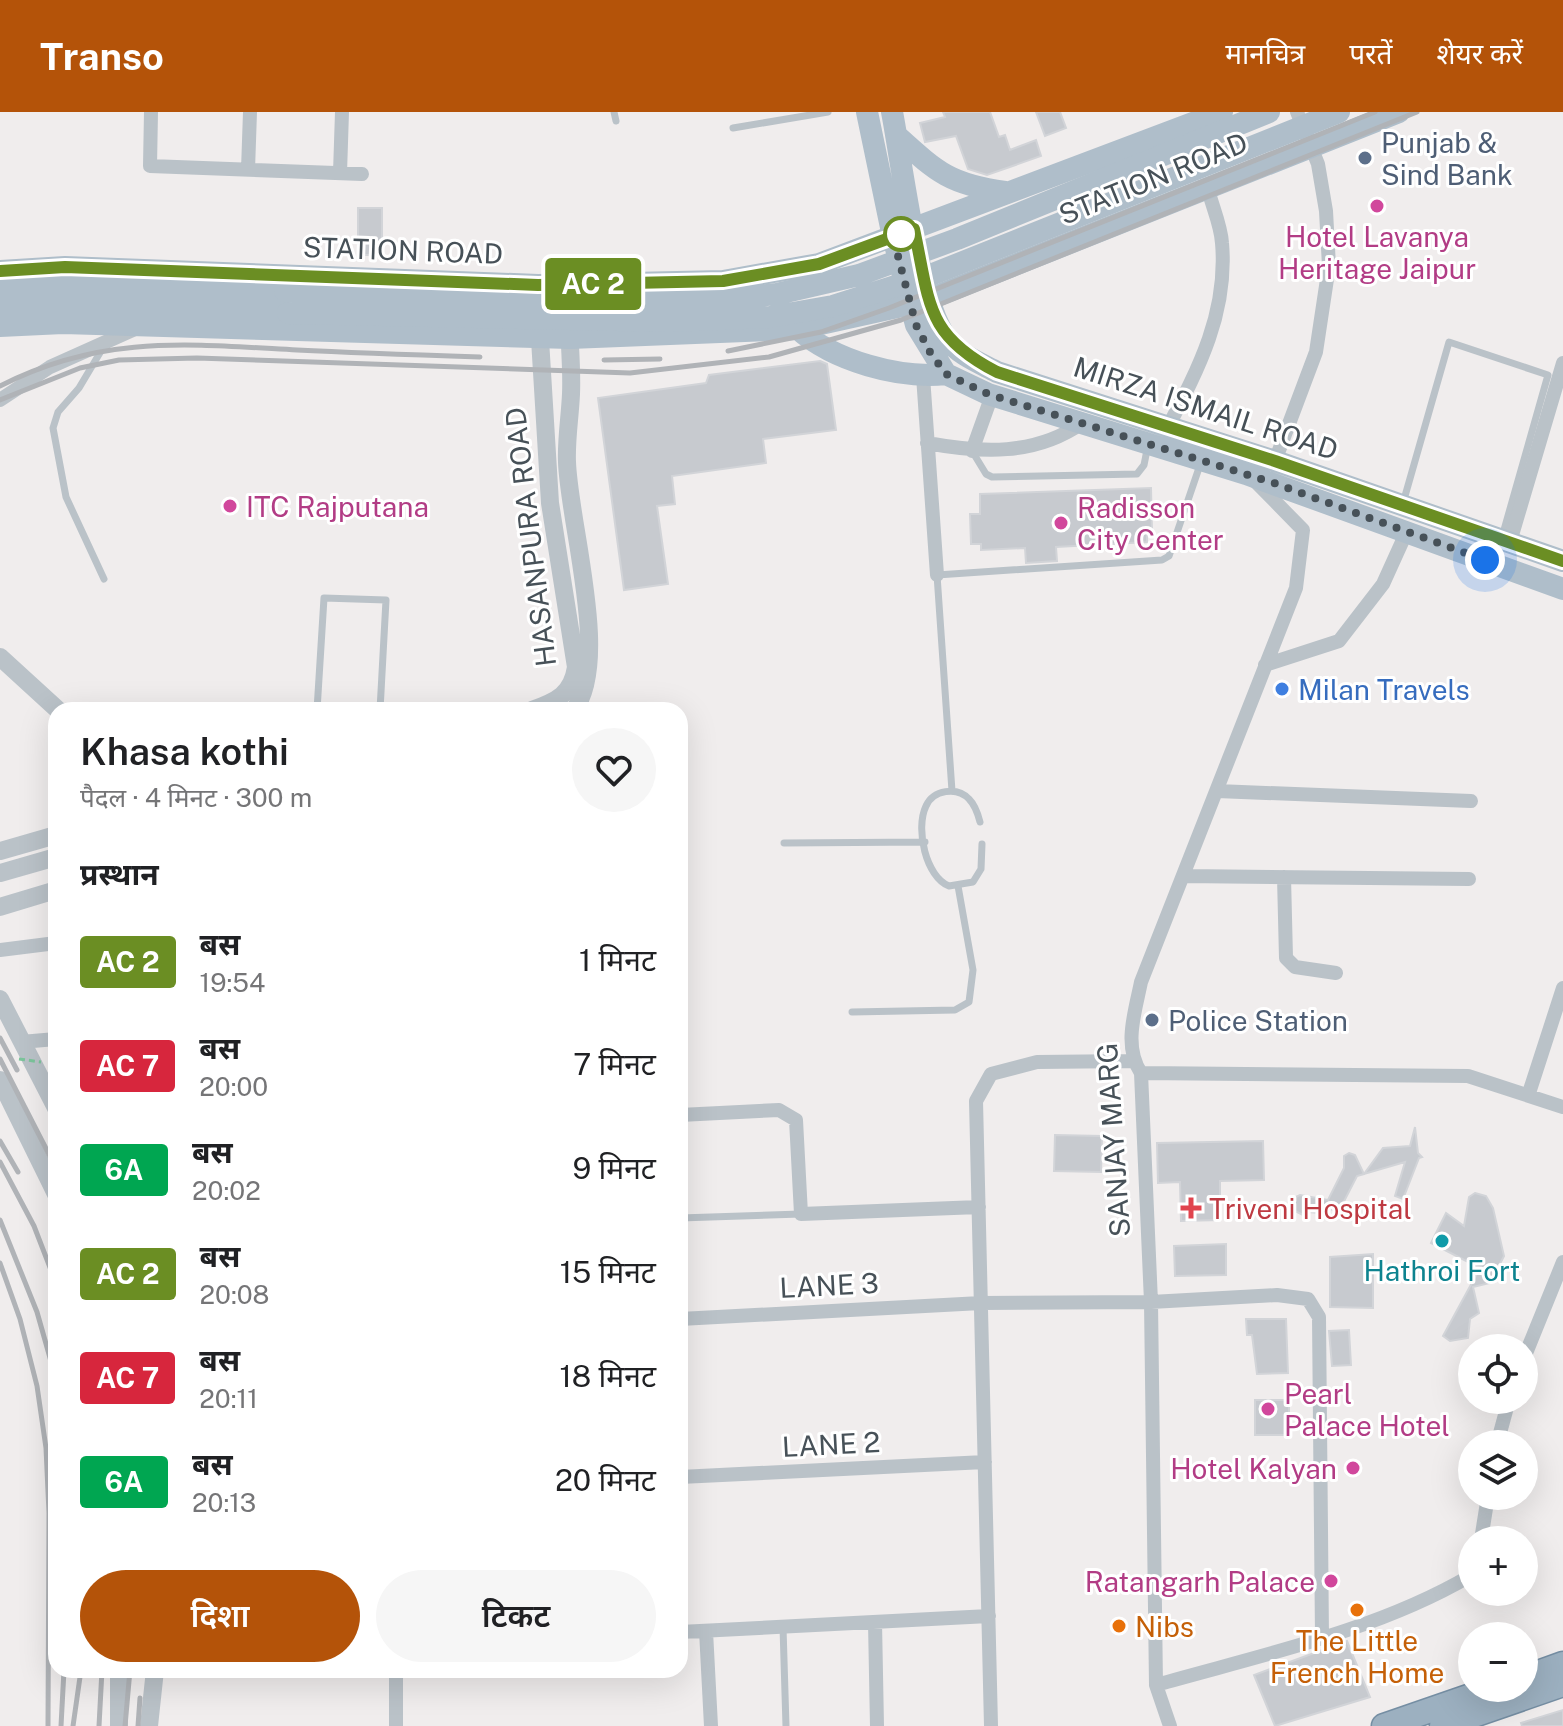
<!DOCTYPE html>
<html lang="hi">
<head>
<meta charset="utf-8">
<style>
	body { margin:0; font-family:"Public Sans","Noto Sans Devanagari",sans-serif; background:#f6f6f6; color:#202124; height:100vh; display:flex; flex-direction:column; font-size:30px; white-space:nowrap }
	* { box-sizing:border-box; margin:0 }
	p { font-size:26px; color:#757577 }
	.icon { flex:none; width:44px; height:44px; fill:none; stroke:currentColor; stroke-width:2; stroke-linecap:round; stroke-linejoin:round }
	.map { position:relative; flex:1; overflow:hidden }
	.sheet { position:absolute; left:48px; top:590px; width:640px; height:976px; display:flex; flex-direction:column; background:#fff; border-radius:24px; box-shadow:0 8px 32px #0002 }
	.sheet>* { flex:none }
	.badge { padding:0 16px; border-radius:6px; font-size:28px; line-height:52px }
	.buttons { position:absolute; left:1458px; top:1222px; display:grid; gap:16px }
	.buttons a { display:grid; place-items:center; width:80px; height:80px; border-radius:50%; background:#fff; box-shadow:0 8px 32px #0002; font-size:40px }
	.you { position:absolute; width:40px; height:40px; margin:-20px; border:6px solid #fff; border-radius:50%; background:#1a73e8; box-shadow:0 0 0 12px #1a73e833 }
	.map>.badge { position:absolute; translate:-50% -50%; box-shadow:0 0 0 4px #fff }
	h2 { padding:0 32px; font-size:30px; line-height:72px }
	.round { display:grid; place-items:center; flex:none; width:84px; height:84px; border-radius:42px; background:#f6f6f6 }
	.headline { display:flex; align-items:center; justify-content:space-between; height:136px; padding:0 32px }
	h1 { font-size:38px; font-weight:600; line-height:60px }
	.cta { display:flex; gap:16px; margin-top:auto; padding:16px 32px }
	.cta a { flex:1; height:92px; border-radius:48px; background:#b45309; color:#fff; font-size:32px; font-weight:600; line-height:92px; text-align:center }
	.cta a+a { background:#f6f6f6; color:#202124 }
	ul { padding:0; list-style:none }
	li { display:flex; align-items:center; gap:24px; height:104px; padding:0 32px }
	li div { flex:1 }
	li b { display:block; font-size:30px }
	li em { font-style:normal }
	li .badge { min-width:88px; font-weight:700; text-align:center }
	header { display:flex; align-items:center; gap:48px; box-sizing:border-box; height:112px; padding:0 40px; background:#b45309; color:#fff }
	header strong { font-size:38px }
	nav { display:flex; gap:44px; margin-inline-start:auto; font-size:28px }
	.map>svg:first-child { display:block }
	.building { fill:#c7cacf; stroke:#d2d4d8; stroke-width:2 }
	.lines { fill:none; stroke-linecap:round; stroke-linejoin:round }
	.trunk-casing { stroke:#758ea3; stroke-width:27 }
	.service { stroke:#bac2c8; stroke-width:7 }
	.minor { stroke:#bac2c8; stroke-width:14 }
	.tertiary { stroke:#bac2c8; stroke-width:18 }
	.primary { stroke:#afbeca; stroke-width:22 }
	.trunk { stroke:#9cb0c0; stroke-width:24 }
	.rail { stroke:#b0b3b7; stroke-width:5 }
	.path-bridge { stroke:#7bc49b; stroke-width:3; stroke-dasharray:6 4; stroke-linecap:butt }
	.primary-bridge { stroke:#afbeca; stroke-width:22 }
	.line-casing { stroke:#fff; stroke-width:18 }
	.line { stroke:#6b8e23; stroke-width:12 }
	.walk { stroke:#475158; stroke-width:8; stroke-dasharray:0 14.4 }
	.service-dot { fill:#5c6f8a; stroke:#fff; stroke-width:3 }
	.hotel-dot { fill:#d1479c; stroke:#fff; stroke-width:3 }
	.stop-dot { fill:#fff; stroke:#6b8e23; stroke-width:4 }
	.shop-dot { fill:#3f7fe0; stroke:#fff; stroke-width:3 }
	.health-dot { fill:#e0444e; stroke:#fff; stroke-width:3 }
	.culture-dot { fill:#0f9aa8; stroke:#fff; stroke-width:3 }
	.food-dot { fill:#e8710a; stroke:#fff; stroke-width:3 }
	.labels { text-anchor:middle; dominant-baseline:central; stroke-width:6; stroke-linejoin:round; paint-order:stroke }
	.service-label { font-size:28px; fill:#4e5e75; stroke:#fff; text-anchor:start }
	.street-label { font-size:28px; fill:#475158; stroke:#fff }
	.hotel-label { font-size:28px; fill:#b23c85; stroke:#fff; text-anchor:start }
	.shop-label { font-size:28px; fill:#366cbe; stroke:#fff; text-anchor:start }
	.health-label { font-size:28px; fill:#be3a42; stroke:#fff; text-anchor:start }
	.culture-label { font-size:28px; fill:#0d838f; stroke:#fff }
	.food-label { font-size:28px; fill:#c56008; stroke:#fff; text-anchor:start }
</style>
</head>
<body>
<header>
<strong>Transo</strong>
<nav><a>मानचित्र</a><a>परतें</a><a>शेयर करें</a></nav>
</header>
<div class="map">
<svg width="1563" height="1614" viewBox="0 0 1563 1614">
	<rect width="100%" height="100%" fill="#f0eded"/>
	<path class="building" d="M943 0H990L999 25 1005 23 1010 38 1036 28 1041 44 987 63 968 57 956 24 925 30 920 11 945 5Z
		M1036 0H1060L1066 16 1045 24Z
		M358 96H382V143H358Z
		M820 249 827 252 836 318 763 327 766 351 672 364 675 392 657 394 668 472 624 478 598 286 706 271 709 263Z
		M1151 376 1152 420H1147V430L1056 435 1057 449 1026 451 1025 436 981 438V432H971L970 402H980V382Z
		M1415 1015 1418 1041 1422 1045 1419 1046 1403 1087 1395 1084 1405 1050 1364 1062 1383 1036 1410 1034Z
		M1055 1023 1102 1024 1101 1060 1054 1059Z
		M1263 1029 1264 1068 1220 1069V1108L1181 1109 1180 1070 1158 1071 1157 1031Z
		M1349 1041 1355 1043 1364 1062 1357 1064 1338 1101 1329 1096V1102L1309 1100 1305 1104 1293 1098 1291 1087 1300 1083 1328 1088 1344 1056V1044Z
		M1475 1081 1486 1084 1493 1096 1504 1144 1490 1171 1473 1175 1479 1201 1470 1207 1468 1226 1450 1229 1443 1224 1480 1156 1431 1131 1446 1101 1464 1114 1469 1085Z
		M1226 1132V1163L1175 1164 1174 1134Z
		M1373 1142V1196L1330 1195V1145Z
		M1246 1207H1286L1288 1261 1257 1262 1252 1223H1247Z
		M1349 1218 1351 1253 1332 1254 1329 1219Z
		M1255 1288H1289V1323H1255Z
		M1347 1529 1370 1585 1275 1614 1254 1563Z
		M1563 1598V1614H1522L1521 1611Z"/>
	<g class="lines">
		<defs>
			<path id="trunk" d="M1524 1566 1563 1552
				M1384 1614 1494 1576
				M1442 1614 1563 1572"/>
		</defs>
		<use href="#trunk" class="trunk-casing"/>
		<path class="service" d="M614 0 616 9
			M733 16 828 0
			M972 339 986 362 992 365 1137 362 1144 353 1148 333
			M1403 391 1449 230 1548 263 1502 425
			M104 467 66 385 53 316 58 300 79 276 104 234
			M317 598 324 486 386 488 380 598
			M952 679 937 463 1162 448 1169 444 1201 350
			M980 710C978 702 975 693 969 687 957 674 933 678 926 694 915 717 926 765 949 774L973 770 981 757 982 732
			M784 731 925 730
			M852 900 955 898 969 890 973 858 958 774
			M680 1106 801 1102
			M783 1515 786 1614"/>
		<path class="minor" d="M151 0 150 54 362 62
			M248 58 250 0
			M340 61 342 0
			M923 264 937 463
			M0 288 50 255 137 216
			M1168 315C1199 256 1228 200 1222 131 1221 113 1212 94 1208 77
			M927 331C981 341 1035 344 1082 311
			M972 339 992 283
			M1275 349 1316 240 1329 154 1326 99 1318 52 1297 0
			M1510 430 1563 251
			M1265 553 1339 529 1383 472 1407 419
			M1217 679 1471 689
			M1184 764 1469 767
			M1284 765 1286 846 1295 855 1336 861
			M0 838 56 831
			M21 930 56 927
			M1141 961 1468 964 1563 995
			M1529 981 1563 876
			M680 1003 779 998 796 1008 801 1102 979 1095
			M680 1207 981 1191 1151 1190 1277 1183 1308 1187 1319 1205 1322 1525
			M1524 1246 1563 1150
			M1497 1332 1509 1288
			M680 1365 985 1350
			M1481 1428 1488 1384
			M875 1510 877 1614
			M706 1519 711 1614
			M680 1520 989 1504
			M1156 1573C1261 1543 1376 1519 1470 1464L1472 1458
			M396 1614V1558
			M991 1614 976 989 991 962 1037 950 1132 949
			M1170 1614 1156 1573 1151 1190 1141 961C1123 934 1135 900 1141 870L1296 476 1303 418 1256 370"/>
		<path class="tertiary" d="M569 214C570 237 572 260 571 282 570 305 566 328 567 350 569 412 611 549 574 598
			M0 545 58 598
			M532 598C557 589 572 582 576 555L550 391 539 211
			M0 739 56 723
			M0 761 56 745
			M0 795 56 778
			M0 887 56 996
			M0 968 56 1082
			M119 1614V1558
			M149 1614 155 1558"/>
		<path class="primary" d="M867 0 893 125 916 213 946 262 988 282 1246 362 1563 477
			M892 0C902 51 918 189 947 227 959 243 980 251 997 260L1275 349 1563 449
			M896 23C937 60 949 72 1005 80
			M0 159 65 155 538 173 723 169 819 152 1222 0
			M0 175 285 179
			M929 187 1399 0
			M0 197 34 194 288 201
			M0 214 63 211 570 226 798 217 911 192
			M798 217C834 249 899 267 946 262"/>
		<use href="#trunk" class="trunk"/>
		<path class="rail" d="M728 239 821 220 889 196 1375 0
			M604 248 660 247
			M0 274C101 222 188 232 297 238 358 241 419 243 480 245
			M0 288 80 256 119 248 197 246 630 261 769 245 901 208 1417 0
			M0 926 17 958
			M0 947 56 1056
			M0 1029 18 1060
			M0 1050 34 1114 56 1171
			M0 1108 37 1200 56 1267
			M0 1151 20 1207 37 1274 46 1336 49 1401 48 1614
			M61 1614 64 1558
			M73 1614 81 1558
			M99 1614 102 1558
			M125 1614 130 1558
			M138 1614 140 1586"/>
		<path class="path-bridge" d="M19 947 41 950"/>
		<path class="primary-bridge" d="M285 179 633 189 726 187 777 182 859 163 957 127 1269 0
			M288 201 666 209 770 205 833 194 933 162 1339 0"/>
	</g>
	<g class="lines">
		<defs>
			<path id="line" d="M0 159 65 155 538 173 723 169 819 152 914 117C930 191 925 223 997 260L1275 349 1563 449"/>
		</defs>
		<use href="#line" class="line-casing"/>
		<use href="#line" class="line"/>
		<path class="walk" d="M901 122 893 125 916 213 930 240 946 262 988 282 1271 370 1485 448"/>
	</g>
	<g class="service-dot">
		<circle cx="1365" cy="46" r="8"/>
		<circle cx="1152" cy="908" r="8"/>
	</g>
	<g class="hotel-dot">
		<circle cx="1377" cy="94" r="8"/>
		<circle cx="230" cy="394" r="8"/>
		<circle cx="1061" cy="411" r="8"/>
		<circle cx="1268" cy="1297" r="8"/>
		<circle cx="1353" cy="1356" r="8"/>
		<circle cx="1331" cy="1469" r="8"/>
	</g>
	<circle class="stop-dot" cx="901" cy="122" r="16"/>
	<circle class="shop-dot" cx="1282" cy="577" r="8"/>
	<path class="health-dot" d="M1187 1084h8v8h8v8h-8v8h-8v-8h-8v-8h8z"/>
	<circle class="culture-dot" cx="1442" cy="1129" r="8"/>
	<g class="food-dot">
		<circle cx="1357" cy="1498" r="8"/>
		<circle cx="1119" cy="1514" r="8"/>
	</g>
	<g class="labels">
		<g class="service-label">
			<text x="1381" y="30">Punjab &amp;<tspan x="1381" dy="32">Sind Bank</tspan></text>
			<text x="1168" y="908">Police Station</text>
		</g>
		<g class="street-label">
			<text transform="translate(1153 66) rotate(-22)">STATION ROAD</text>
			<text transform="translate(403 138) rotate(2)">STATION ROAD</text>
			<text transform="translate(1206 296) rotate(18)">MIRZA ISMAIL ROAD</text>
			<text transform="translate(530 425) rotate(-97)">HASANPURA ROAD</text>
			<text transform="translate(1113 1028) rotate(-94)">SANJAY MARG</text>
			<text transform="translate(829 1173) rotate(-3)">LANE 3</text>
			<text transform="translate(831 1332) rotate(-3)">LANE 2</text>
		</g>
		<g class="hotel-label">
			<text x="1377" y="124" text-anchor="middle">Hotel Lavanya<tspan x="1377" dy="32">Heritage Jaipur</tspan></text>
			<text x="246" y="394">ITC Rajputana</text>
			<text x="1077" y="395">Radisson<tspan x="1077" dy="32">City Center</tspan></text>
			<text x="1284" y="1281">Pearl<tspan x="1284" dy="32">Palace Hotel</tspan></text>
			<text x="1337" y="1356" text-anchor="end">Hotel Kalyan</text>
			<text x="1315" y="1469" text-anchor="end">Ratangarh Palace</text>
		</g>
		<g class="shop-label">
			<text x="1298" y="577">Milan Travels</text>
		</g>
		<g class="health-label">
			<text x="1209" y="1096">Triveni Hospital</text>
		</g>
		<g class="culture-label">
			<text x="1442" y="1158">Hathroi Fort</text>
		</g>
		<g class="food-label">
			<text x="1135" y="1514">Nibs</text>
			<text x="1357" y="1528" text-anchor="middle">The Little<tspan x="1357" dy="32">French Home</tspan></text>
		</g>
	</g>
</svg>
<div class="buttons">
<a><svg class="icon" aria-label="locate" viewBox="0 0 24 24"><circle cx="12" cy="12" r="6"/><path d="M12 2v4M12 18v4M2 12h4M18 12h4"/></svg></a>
<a><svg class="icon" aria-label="layers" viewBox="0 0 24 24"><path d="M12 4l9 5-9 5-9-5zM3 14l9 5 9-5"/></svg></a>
<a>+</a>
<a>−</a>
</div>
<div class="you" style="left:1485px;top:448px"></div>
<b class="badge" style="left:593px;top:172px;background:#6b8e23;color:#fff">AC 2</b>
<section class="sheet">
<div class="headline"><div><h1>Khasa kothi</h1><p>पैदल · 4 मिनट · 300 m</p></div><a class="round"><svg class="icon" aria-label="heart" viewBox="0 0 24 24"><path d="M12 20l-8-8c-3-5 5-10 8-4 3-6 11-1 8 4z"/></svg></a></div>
<h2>प्रस्थान</h2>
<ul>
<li><span class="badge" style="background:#6b8e23;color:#fff">AC 2</span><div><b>बस</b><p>19:54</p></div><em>1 मिनट</em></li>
<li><span class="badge" style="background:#d7263d;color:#fff">AC 7</span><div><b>बस</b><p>20:00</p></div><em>7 मिनट</em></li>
<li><span class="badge" style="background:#00a651;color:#fff">6A</span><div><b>बस</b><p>20:02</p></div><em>9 मिनट</em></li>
<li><span class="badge" style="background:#6b8e23;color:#fff">AC 2</span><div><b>बस</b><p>20:08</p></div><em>15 मिनट</em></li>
<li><span class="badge" style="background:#d7263d;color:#fff">AC 7</span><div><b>बस</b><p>20:11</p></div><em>18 मिनट</em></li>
<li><span class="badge" style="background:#00a651;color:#fff">6A</span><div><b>बस</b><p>20:13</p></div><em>20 मिनट</em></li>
</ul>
<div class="cta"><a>दिशा</a><a>टिकट</a></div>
</section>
</div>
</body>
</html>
